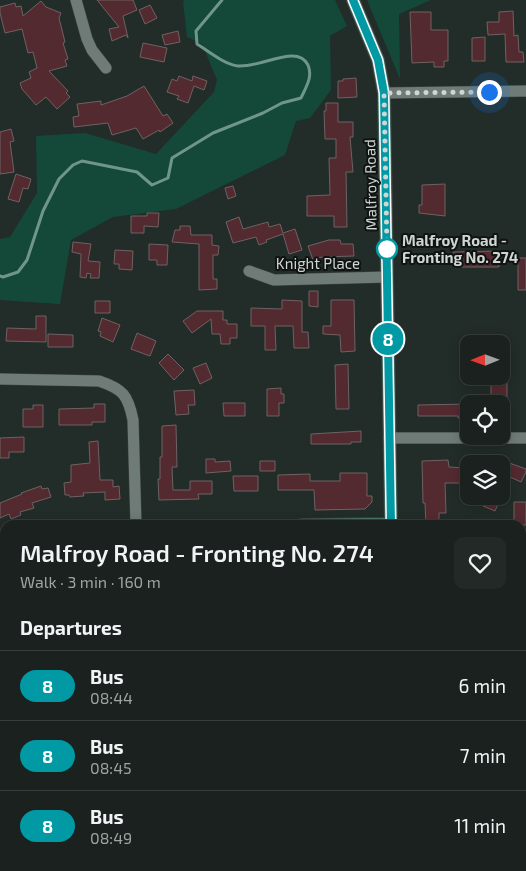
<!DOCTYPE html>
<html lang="en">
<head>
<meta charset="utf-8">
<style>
	body { margin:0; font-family:"Exo 2",sans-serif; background:#232927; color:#f1f3f6; height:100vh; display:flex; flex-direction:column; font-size:19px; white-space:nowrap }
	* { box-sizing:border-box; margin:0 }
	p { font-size:16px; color:#9fa3a4 }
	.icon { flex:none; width:28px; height:28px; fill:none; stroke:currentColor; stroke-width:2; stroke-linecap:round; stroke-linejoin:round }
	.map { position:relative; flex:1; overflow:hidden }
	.details { position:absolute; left:0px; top:520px; width:526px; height:351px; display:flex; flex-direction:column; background:#1a211e; border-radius:15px 15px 0 0; box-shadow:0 2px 12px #0003,0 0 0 1px #383e3c }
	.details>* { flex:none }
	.badge { padding:0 10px; border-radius:16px; font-size:18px; line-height:32px }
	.needle { width:32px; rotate:269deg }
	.fabs { position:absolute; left:460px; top:335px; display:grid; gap:10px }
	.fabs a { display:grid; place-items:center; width:50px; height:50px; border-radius:10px; background:#1a211e; box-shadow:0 2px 12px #0003,0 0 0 1px #383e3c; font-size:25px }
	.you { position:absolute; width:25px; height:25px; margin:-12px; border:4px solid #fff; border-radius:50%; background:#1a73e8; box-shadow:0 0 0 8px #1a73e833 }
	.map>.badge { position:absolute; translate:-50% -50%; box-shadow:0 0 0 2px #fff }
	h2 { padding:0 20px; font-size:19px; line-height:45px }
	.round { display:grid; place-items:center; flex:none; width:52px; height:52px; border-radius:10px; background:#232927 }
	.headline { display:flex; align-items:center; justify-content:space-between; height:85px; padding:0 20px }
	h1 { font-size:24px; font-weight:600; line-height:38px }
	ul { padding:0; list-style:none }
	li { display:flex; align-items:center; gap:15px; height:70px; padding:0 20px; border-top:1px solid #383e3c }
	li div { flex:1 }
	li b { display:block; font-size:19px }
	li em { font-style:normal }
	li .badge { min-width:55px; font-weight:700; text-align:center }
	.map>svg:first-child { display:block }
	.green { fill:#14493a }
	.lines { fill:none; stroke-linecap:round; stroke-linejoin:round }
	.stream { stroke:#70968a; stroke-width:3 }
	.building { fill:#542a31; stroke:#6e6263 }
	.lane-casing { stroke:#3e4643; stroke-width:7 }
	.street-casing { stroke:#3e4643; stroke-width:12 }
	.secondary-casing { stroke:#3e4643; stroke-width:14 }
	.lane { stroke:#6f7b76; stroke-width:5.5 }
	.street { stroke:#6f7b76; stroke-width:11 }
	.secondary { stroke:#52877a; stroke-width:12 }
	.line-casing { stroke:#fff; stroke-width:11 }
	.line { stroke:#0099a4; stroke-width:8 }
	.walk { stroke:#cfd6d3; stroke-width:5; stroke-dasharray:0 9 }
	.stop-dot { fill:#fff; stroke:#0099a4; stroke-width:2.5 }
	.labels { text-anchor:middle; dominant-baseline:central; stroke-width:4; stroke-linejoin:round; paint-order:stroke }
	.street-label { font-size:15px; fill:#cfd6d3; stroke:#0f1311 }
	.stop-label { font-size:15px; font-weight:bold; fill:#cfd6d3; stroke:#0f1311; text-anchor:start }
</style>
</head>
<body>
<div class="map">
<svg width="526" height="871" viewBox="0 0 526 871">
	<rect width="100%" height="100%" fill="#222c28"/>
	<path class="green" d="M185 0H335L347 26 330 36 331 90 310 118 296 121 285 155 176 209 113 217 71 240 60 304 0 300V239L10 237 37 193 36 136 85 133 156 154 214 92 217 80 202 44 187 37 183 1Z
		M367 0H431L399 14 400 79Z"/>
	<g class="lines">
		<path class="stream" d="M0 276 3 277 18 272 27 260 43 211 59 179 73 165 82 161 137 172 152 185 168 178 172 158 213 133 263 113 282 103 301 98C306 87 313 77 308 65 305 59 299 56 292 56 276 56 256 67 238 66 225 65 208 51 197 44L196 31 222 0"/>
	</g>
	<path class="building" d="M97 0H133L137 10 123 16 128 38 126 35 112 41 109 29 119 27Z
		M41 1 46 7 61 13 59 18 65 42 63 43 68 59 65 60 67 66 49 71 68 91 66 93 70 97 57 109 46 97 36 105 22 89 20 83 31 78 29 72 37 68 33 52 28 53 22 29 5 33 0 13V7L15 3 16 7 21 6 23 16Z
		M150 5 157 18 145 24 139 10Z
		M513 11 514 36 518 35 519 52H523L524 62H506L505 34 488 35 487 22H499V12Z
		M410 12H431V30H448V61H444V67H434V62L412 63Z
		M178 31 180 42 165 45 162 35Z
		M485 37V61H472V38Z
		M143 43 167 48 164 62 140 57Z
		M179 76 192 81 193 76 207 81 204 90 194 86 188 103 177 99 179 96 167 92 172 79 177 81Z
		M356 78 357 97 338 98V81H343V79Z
		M144 86 163 116 167 114 173 123 160 132 159 130 143 139 136 128 112 135 108 123 74 127 73 117 79 116 77 104 101 101V105L127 96Z
		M326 103H338V122H353V137H350L353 172H346L347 227H334V216H307V196L330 195 329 158H336V139H325L324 111H326Z
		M11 129 14 141 10 142 14 172 0 174V132Z
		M16 174 31 179 28 189 23 188 19 202 8 199Z
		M445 184V216L419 213V205H422V185Z
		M233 186 236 196 228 199 225 188Z
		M147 213H159L158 227 144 226V233H131V216H147Z
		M239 217 243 229 268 222 269 227 280 224 283 233 295 229 302 250 289 254 283 234 266 240 267 242 259 245 256 237 233 243 226 222Z
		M180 226H190L191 235H212V245L219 246 218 255H213V279H217V289L199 290V244L172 242 175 230H180Z
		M329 240H340L341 244H353L354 256 322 257 313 260 308 246Z
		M73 242 91 244 88 261 100 262 99 278H90L91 274 87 273 86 278 80 277 81 254 72 252Z
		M149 244 168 245 167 265H157V260H149Z
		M115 250 133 251 132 270 119 269V264H114Z
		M499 251V267H454L453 252Z
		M518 258H526V290H518Z
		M309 291H318V307L309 306Z
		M282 300 302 301V332H308L309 348H294L293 326H275L276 350H265V326H251V308L282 309Z
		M331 300H354L355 351 341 352 340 335 323 334V326H331Z
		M95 301H110V313H95Z
		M197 311H223V320H227V324H237V338H230V344H221L220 334H212L211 319 192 333 183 321Z
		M36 316H46V342L6 341 7 328 36 329Z
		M102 318 120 325 113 342 100 336 101 332 98 331Z
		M137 333 156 341 150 356 131 349Z
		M48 334 73 335V347H48Z
		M168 354 184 370 174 380 159 363Z
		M206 363 212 378 200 384 193 368Z
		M348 364 349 409H336L335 365Z
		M491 376H507V404H491Z
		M281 388V394H284V403H279V416H267V389Z
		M194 390 195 405H188L189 414 176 415 174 391Z
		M223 403H245V416H224Z
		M94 404H105V422H92V425H59V409L94 408Z
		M467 404V418H458V416H418V405Z
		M33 405H43V427H23V409H33Z
		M176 425 177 467H172L173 490H190V481H212V494H198L199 499 159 500 158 479H160V457H162V426Z
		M361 431V442H351V444H311V434Z
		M24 437V452H9V458H0V438Z
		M98 441 100 480H113V487L119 486 120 499 105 500V492L83 493 84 496 70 497 69 495H65L64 483 71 482V465L90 463 89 442Z
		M206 459H215V462L230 461 231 471 206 473Z
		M448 460 449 467 467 468V480H464V483H445L446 513H439V525H426L425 503H423L422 461Z
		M501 460 526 469V472L521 482 510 477 495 511 483 506 487 496H501Z
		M260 461H275V471H260Z
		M340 473H367V496H372V502L365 509 315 510 314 490H278V475L310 474V481H340Z
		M233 476H258V491H234Z
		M41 486 42 489 48 488 51 497 32 503 34 508 20 512 21 515 11 519 9 514 0 518V503L22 494 21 493Z
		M514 502H526V525H514Z"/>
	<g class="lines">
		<defs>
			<path id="lane" d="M521 691 526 686
				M521 830 524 835
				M522 871 526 869"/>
			<path id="street" d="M76 0 87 39 92 50 106 68
				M384 93 526 91
				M249 271 274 280 387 277
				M0 379 99 381C123 389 128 395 133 420L136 525
				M389 438H526
				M0 645 5 652
				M0 865 5 862"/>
			<path id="secondary" d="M353 0 378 60 384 93 391 525
				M302 525 391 524
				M0 554 5 552
				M424 866 426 871"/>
		</defs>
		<use href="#lane" class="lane-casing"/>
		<use href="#street" class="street-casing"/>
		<use href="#secondary" class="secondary-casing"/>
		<use href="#lane" class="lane"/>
		<use href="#street" class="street"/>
		<use href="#secondary" class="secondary"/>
	</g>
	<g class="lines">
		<defs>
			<path id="line" d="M353 0 378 60 384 93 391 525"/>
		</defs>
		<use href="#line" class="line-casing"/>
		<use href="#line" class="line"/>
		<path class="walk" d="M387 249 384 93 489 92"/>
	</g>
	<circle class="stop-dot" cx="387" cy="249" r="10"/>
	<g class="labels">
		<g class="street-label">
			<text transform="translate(370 185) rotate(-91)">Malfroy Road</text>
			<text x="318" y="263">Knight Place</text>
		</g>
		<g class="stop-label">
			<text x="402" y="240">Malfroy Road -<tspan x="402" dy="17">Fronting No. 274</tspan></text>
		</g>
	</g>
</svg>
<div class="fabs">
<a><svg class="needle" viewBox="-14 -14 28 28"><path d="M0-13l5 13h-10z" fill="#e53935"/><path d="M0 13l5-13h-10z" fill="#9fa3a4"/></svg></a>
<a><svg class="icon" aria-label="locate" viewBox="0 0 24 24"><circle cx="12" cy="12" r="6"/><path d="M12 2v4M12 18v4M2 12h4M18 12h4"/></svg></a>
<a><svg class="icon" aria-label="layers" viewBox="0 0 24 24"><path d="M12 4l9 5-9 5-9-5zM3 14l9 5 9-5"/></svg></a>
</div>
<div class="you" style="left:489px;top:92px"></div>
<b class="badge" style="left:388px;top:339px;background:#0099a4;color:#fff">8</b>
<section class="details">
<div class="headline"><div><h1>Malfroy Road - Fronting No. 274</h1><p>Walk · 3 min · 160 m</p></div><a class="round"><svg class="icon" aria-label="heart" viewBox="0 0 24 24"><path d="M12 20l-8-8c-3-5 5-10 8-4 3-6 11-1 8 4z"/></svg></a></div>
<h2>Departures</h2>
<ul>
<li><span class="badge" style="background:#0099a4;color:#fff">8</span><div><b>Bus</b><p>08:44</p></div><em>6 min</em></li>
<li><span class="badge" style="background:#0099a4;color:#fff">8</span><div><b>Bus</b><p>08:45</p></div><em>7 min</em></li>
<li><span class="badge" style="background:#0099a4;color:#fff">8</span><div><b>Bus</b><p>08:49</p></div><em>11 min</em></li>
</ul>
</section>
</div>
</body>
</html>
